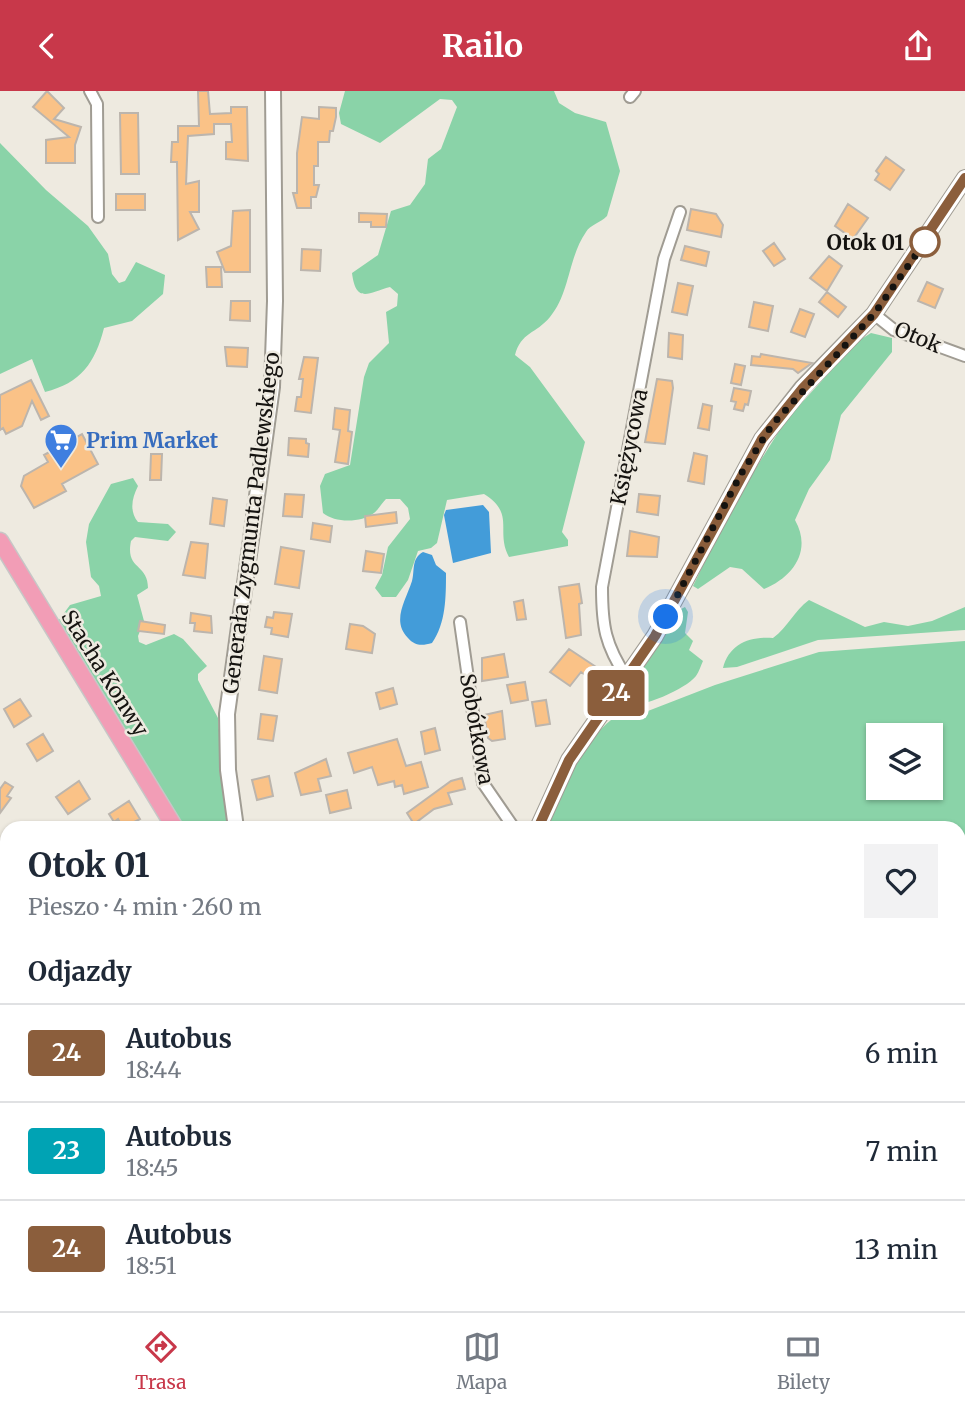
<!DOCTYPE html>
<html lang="pl">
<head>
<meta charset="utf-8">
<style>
	body { margin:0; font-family:Merriweather,serif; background:#f2f2f3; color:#1f2937; height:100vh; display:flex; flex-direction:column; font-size:26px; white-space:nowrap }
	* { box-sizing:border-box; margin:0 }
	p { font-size:23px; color:#747a83 }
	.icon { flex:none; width:38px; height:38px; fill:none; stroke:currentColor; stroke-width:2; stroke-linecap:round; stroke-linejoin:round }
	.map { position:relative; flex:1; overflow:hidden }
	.drawer { position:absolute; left:0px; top:730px; width:966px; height:492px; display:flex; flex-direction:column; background:#fff; border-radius:21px 21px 0 0; box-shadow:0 2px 5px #0004 }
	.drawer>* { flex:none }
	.badge { padding:0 14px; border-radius:5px; font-size:24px; line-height:46px }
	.buttons { position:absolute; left:866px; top:632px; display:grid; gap:14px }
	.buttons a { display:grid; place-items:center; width:77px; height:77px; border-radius:0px; background:#fff; box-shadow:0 2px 5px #0004; font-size:35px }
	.you { position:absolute; width:35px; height:35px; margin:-18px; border:5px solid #fff; border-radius:50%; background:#1a73e8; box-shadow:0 0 0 10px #1a73e833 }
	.map>.badge { position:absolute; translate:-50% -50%; box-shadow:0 0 0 4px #fff }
	h2 { padding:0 28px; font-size:26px; line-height:63px }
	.round { display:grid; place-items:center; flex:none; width:74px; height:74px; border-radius:0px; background:#f2f2f3 }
	.overview { display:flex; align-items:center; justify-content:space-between; height:119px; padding:0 28px }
	h1 { font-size:33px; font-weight:700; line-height:52px }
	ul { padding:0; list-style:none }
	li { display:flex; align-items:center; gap:21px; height:98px; padding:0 28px; border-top:2px solid #e0e1e3 }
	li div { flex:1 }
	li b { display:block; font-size:26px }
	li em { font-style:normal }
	li .badge { min-width:77px; font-weight:700; text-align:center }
	header { display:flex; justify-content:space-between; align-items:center; height:91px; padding:0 28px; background:#c8384a; color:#fff; font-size:32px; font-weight:700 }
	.tabs { display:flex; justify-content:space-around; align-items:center; height:98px; border-top:2px solid #e0e1e3; background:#fff; font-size:19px; color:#747a83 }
	.tabs a { display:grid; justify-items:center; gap:4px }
	.tabs .selected { color:#c8384a }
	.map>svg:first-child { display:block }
	.green { fill:#8ad3a8; fill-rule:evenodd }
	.water { fill:#439cd9 }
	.building { fill:#fac287; stroke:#bcb5ad; stroke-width:2 }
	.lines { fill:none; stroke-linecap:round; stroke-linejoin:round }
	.street-casing { stroke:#a09c93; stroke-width:14 }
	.secondary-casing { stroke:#a09c93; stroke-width:18 }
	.primary-casing { stroke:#c7c6c6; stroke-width:19 }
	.street { stroke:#fff; stroke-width:10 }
	.secondary { stroke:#fff; stroke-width:14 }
	.primary { stroke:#f29db6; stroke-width:16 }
	.line-casing { stroke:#fff; stroke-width:16 }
	.line { stroke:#8b5e3c; stroke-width:10 }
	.walk { stroke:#151310; stroke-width:7; stroke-dasharray:0 12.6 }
	.stop-dot { fill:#fff; stroke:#8b5e3c; stroke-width:3.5 }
	.labels { text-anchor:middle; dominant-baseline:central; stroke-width:5; stroke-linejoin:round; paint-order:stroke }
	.stop-label { font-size:21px; font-weight:bold; fill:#151310; stroke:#eeeae0; text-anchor:end }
	.street-label { font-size:21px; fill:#151310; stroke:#eeeae0 }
	.shop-label { font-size:21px; font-weight:bold; fill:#366cbe; stroke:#eeeae0; text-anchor:start }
</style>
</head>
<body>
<header><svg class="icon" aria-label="back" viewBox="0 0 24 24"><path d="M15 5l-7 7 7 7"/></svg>Railo<svg class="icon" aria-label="share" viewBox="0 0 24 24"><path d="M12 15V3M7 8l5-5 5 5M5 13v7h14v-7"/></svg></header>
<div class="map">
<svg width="965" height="1220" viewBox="0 0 965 1220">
	<rect width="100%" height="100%" fill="#eeeae0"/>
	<path class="green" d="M345 0H554L559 12 575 22 606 31 620 80 607 125C600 132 590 134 586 141 568 167 570 202 550 226 536 243 521 241 515 264L530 276 585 351 562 441 568 449V455L509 466C495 440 516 423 484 403L447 409 437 452 431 457 418 460 408 489 396 506H382L375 497 382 484 388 456 410 428 408 417 400 408H386C382 412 378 419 374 422 361 432 335 432 323 422L320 395 325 383 350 374 364 286 369 272 389 252 386 221 397 215 398 203 390 196C368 202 356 213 352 182L378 164 391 120 410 114 425 93 428 68 441 58 457 16 452 9 440 8 380 52 341 33 339 22Z
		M0 52 46 99 88 135 108 163 112 183 119 192 125 190 136 171 165 184 163 203 132 230 104 237C95 272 81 292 45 301L32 268 0 283Z
		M871 242 892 247V261L841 324 830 369 809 398 795 429C812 459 794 486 764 498L742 478 730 476 698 498 693 495 732 415 786 329 858 250Z
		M133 387 138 395C132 407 129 420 138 431L168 433 176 441 168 450 135 446 131 450C125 479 148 472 148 497L137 504 144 530 138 545 139 551 146 554 174 543 183 548 207 575 198 583V589L218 627 227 737H185L59 529 70 514 101 505 99 495 91 486 86 451 89 433 111 393Z
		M809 509 865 536 884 531 908 535 932 530 965 516V539L818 549 737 576 723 577C729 553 750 545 773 547 788 536 794 520 809 509Z
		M685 516 688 521 685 542 693 550 689 559 703 570C701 574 699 581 696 585 685 599 640 617 623 616L625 601 679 519Z
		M965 550V1220H659L656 1215 959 1214V737H548C550 708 587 647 611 629L635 625 715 594 819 561ZM878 644H931V696H878Z
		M5 1116 7 1214H141L149 1220H0V1120Z
		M455 1214 458 1220H329L325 1215Z"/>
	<path class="water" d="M483 414 489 421 491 462 453 472 444 424 446 419Z
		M423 461 432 464 436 474 446 482C446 506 446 532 432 552 422 555 415 555 408 547 391 530 406 509 412 490 415 479 411 468 423 461Z
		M656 1215 659 1220H529V1215Z"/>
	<path class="building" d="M47 0 64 17 54 28 81 36 75 54V72H46V49L69 46 33 16Z
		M198 0H208L210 23 231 22V16H247L248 70 226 68V51H232L231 33H214V43L188 45 186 93 199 90V121H190L199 138 178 149 177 71H171L172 51H178V35H199Z
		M319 16 336 17V26L333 40H330L329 51H318V75H314V94H319L316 106H311V117H297L293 102H297V62L302 26 319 28Z
		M120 22H138L139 83H121Z
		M886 66 904 79 890 99 875 89 879 83 876 80Z
		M116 103H145V119H116Z
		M848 113 868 127 853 148 835 135Z
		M691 118 716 123 723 134 721 146 687 139Z
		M250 119V181H225L217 161 231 155 233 120Z
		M359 122 387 123 386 136H371V131H359Z
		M774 152 785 168 774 175 763 160Z
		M685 155 709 161 706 175 681 169Z
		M302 158 321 159 320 180 301 179Z
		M829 165 842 175 827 200 810 187Z
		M206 176H221L222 196H207Z
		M927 191 943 198 935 217 918 210Z
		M678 192 693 195 687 224 672 221Z
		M827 201 846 216 838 226 819 211Z
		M231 210H250V230L230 229Z
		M754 211 773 215 768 240 749 236Z
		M800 218 814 223 805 246 791 241Z
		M669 242 683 244 682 268 668 266Z
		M225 256 248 257 247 276 227 275Z
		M761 263 789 268 812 272 798 282 793 278 751 274 752 265 760 266Z
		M304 266 318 267 311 322 295 320 297 306H301L303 288H299Z
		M735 273 745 275 741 294 731 292Z
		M657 288 672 290 673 297 665 353 645 351Z
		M31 289 49 325 41 329 32 310 22 335 6 343 3 337 0 339V304Z
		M734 297 751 300 748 314 745 313 743 320 734 318 736 311 731 310Z
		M703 313 712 315 709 339 698 337Z
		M335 317 350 319 348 340 352 341 348 373 335 371 340 339 333 338Z
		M82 343 98 373 62 393 66 400 34 417 21 395 24 385 48 371 44 364Z
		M289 347 306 348V352L309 353 308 366 288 364Z
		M694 362 707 365 704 393 688 390Z
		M151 363H162L161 389H150Z
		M285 403 304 404 302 426 283 425Z
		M639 403 660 405 658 424 637 421Z
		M213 407 227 409 224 435 210 433Z
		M396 421 397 432 366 436 365 425Z
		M313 432 332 435 330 451 311 448Z
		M630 440 659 446 657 466 627 465Z
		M191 451 208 453 205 487 183 484Z
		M281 456 304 460 299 497 275 493Z
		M366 460 384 463 381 482 363 480Z
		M579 493 582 512 579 513 581 544 566 547 559 496Z
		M523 509 526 528 517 529 514 511Z
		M274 521 292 523 288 546 271 543 272 537 265 536 267 526 273 527Z
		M191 522 211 525 212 542 194 540 195 532H190Z
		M140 530 165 534 164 543 138 540Z
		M350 533 363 535 375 543 372 562 346 558Z
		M569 558 596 576 588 586 581 581 570 595 550 581Z
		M504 563 508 586 482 590V567Z
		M264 565 282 568 277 602 259 599Z
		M525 591 528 609 511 612 507 594Z
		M393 597 397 613 380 618 376 602Z
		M20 608 31 625 14 636 4 618Z
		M546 609 550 633 536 635 532 611Z
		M502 620 505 648 492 650 488 647 484 624Z
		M261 623 277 625 273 650 258 648Z
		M435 637 440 659 425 663 421 641Z
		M43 643 53 660 37 670 27 653Z
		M397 648 406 675 421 671 428 696 404 703 402 694 395 696 394 690 378 694 372 676 354 682 348 662Z
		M326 668 331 685 318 688 321 700 301 704 295 682Z
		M269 685 273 705 257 709 252 689Z
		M462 687 465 698 448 702 452 713 434 718 414 733 407 722 451 690Z
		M79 690 90 708 68 723 56 706Z
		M5 691 13 696 7 705 11 707 0 722V698Z
		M347 699 351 717 330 722 326 704Z
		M129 710 140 728 123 737 118 728 114 731 109 723Z"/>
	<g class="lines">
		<defs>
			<path id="street" d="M90 0 97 13 98 126
				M630 6 635 0
				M874 223 894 239 965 265
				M460 531 483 692 514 737
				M627 587C605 554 602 535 602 496L664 168 680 121
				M0 802 7 806
				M0 1011 7 1016
				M0 1103 7 1096"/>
			<path id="secondary" d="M236 737 228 679 227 623 272 296 275 210 273 0
				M538 737 569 669 655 545 762 348 802 297 874 223 965 87"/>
			<path id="primary" d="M0 450 175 737
				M469 1214 472 1220"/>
		</defs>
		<use href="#street" class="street-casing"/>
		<use href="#secondary" class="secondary-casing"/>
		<use href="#primary" class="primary-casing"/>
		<use href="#street" class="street"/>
		<use href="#secondary" class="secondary"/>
		<use href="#primary" class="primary"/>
	</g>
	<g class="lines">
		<defs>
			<path id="line" d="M538 737 569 669 655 545 762 348 803 297 874 223 965 87"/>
		</defs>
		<use href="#line" class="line-casing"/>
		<use href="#line" class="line"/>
		<path class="walk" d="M666 526 741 383 772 334 874 223 925 151"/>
	</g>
	<defs>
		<symbol id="supermarket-pin" viewBox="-11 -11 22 30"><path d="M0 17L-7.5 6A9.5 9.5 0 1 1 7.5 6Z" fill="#3f7fe0" stroke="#eeeae0"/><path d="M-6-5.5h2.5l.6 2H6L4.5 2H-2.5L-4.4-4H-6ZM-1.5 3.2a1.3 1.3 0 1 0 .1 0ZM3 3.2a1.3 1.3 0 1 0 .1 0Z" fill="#fff"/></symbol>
	</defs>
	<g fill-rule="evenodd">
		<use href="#supermarket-pin" x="42" y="330" width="38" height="52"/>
	</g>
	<circle class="stop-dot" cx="925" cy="151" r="14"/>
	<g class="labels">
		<g class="stop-label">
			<text x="904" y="151">Otok 01</text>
		</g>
		<g class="street-label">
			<text transform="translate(918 246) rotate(23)">Otok</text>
			<text transform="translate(629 356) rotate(-79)">Księżycowa</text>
			<text transform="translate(251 432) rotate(-83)">Generała Zygmunta Padlewskiego</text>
			<text transform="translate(105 582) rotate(58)">Stacha Konwy</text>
			<text transform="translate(477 638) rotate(80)">Sobótkowa</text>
		</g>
		<g class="shop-label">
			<text x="86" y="349">Prim Market</text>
		</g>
	</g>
</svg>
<div class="buttons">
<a><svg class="icon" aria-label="layers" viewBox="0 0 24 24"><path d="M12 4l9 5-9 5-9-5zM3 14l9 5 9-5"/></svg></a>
</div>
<div class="you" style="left:666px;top:526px"></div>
<b class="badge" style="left:616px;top:602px;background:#8b5e3c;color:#fff">24</b>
<section class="drawer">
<div class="overview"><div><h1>Otok 01</h1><p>Pieszo · 4 min · 260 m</p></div><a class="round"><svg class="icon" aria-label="heart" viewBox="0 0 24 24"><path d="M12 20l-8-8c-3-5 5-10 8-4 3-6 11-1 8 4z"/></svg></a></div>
<h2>Odjazdy</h2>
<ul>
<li><span class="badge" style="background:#8b5e3c;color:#fff">24</span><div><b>Autobus</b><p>18:44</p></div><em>6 min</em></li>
<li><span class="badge" style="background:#00a3b4;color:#fff">23</span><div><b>Autobus</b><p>18:45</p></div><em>7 min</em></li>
<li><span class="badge" style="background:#8b5e3c;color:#fff">24</span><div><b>Autobus</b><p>18:51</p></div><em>13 min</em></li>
</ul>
</section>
</div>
<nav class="tabs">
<a class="selected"><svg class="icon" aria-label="directions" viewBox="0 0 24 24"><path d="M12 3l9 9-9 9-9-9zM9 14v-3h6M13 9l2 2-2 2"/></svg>Trasa</a>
<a><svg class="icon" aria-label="map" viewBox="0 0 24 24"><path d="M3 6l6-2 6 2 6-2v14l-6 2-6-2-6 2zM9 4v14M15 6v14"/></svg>Mapa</a>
<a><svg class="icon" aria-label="tickets" viewBox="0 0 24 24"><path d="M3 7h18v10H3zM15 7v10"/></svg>Bilety</a>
</nav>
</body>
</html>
